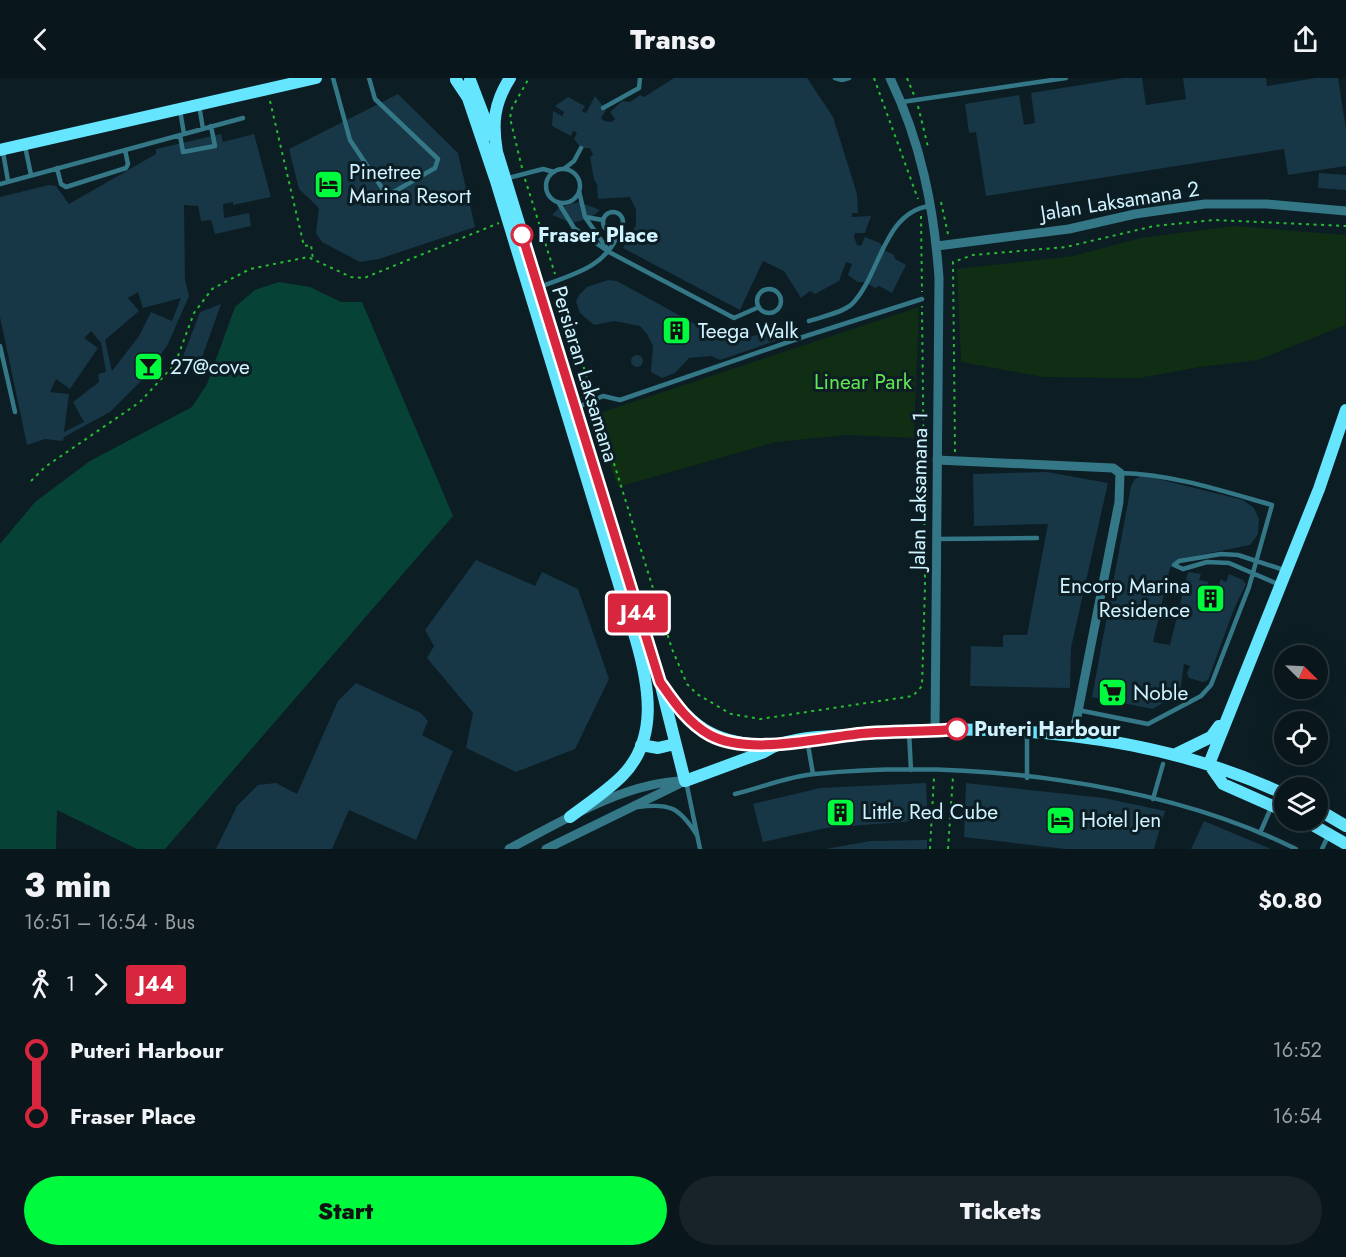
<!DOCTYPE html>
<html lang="en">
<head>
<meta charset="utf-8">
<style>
	body { margin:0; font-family:Jost,sans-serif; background:#172328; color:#f1f3f6; height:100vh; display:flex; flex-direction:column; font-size:22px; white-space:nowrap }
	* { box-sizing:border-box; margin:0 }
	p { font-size:20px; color:#999fa3 }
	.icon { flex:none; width:33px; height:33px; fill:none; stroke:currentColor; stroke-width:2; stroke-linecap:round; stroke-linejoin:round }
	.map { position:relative; height:771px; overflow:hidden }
	.drawer { display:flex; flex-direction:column; background:#09161b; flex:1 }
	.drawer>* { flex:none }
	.badge { padding:0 12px; border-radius:4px; font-size:21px; line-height:39px }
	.needle { width:39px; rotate:114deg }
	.fabs { position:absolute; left:1274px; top:567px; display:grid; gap:12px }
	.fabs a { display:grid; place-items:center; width:54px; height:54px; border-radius:50%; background:#09161b; box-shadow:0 6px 24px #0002,0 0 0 2px #29353a; font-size:30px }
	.map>.badge { position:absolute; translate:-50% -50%; box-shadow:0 0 0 3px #fff }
	.legs { display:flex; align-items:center; gap:9px; height:66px; padding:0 24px; font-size:20px }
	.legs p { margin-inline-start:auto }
	.headline { display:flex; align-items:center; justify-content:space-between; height:102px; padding:0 24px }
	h1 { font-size:33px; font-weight:800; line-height:45px }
	.primary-button { display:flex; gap:12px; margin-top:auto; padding:12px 24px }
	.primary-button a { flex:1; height:69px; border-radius:36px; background:#00fa3e; color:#111; font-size:24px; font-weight:800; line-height:69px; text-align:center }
	.primary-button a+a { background:#172328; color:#f1f3f6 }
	ul { padding:0 24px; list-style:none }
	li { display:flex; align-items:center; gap:21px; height:66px; font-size:22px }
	li i { display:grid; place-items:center; width:9px; height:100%; margin:0 8px; background:currentColor }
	li i::after { content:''; width:15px; height:15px; margin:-8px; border:4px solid; border-radius:50%; background:#09161b }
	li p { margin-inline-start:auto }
	li:first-child i { background:linear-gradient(#0000 50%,currentColor 0) }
	li:last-child i { background:linear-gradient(currentColor 50%,#0000 0) }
	header { display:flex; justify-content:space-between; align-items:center; height:78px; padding:0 24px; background:#09161b; font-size:27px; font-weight:800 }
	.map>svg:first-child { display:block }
	.green { fill:#0f2e13 }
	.water { fill:#064336 }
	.building { fill:#173646; fill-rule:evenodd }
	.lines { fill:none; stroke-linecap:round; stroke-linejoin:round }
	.path { stroke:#26bd33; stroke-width:2; stroke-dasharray:3 4.5; stroke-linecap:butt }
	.lane { stroke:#347786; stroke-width:4.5 }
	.street { stroke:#347786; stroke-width:9 }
	.secondary { stroke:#66e5ff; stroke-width:12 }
	.line-1-casing { stroke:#fff; stroke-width:14 }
	.line-1 { stroke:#d7263d; stroke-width:9 }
	.stop-1-dot { fill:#fff; stroke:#d7263d; stroke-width:3 }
	.labels { text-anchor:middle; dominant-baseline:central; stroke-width:6; stroke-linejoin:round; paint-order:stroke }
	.poi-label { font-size:21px; fill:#cff3ff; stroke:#0c1d24; text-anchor:start }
	.street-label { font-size:21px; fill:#cff3ff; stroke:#0c1d24 }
	.stop-label { font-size:21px; font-weight:bold; fill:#cff3ff; stroke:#0c1d24; text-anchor:start }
	.park-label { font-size:21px; fill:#62e753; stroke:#0c1d24 }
</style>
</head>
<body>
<header><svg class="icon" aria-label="back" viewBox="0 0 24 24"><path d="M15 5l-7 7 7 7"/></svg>Transo<svg class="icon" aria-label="share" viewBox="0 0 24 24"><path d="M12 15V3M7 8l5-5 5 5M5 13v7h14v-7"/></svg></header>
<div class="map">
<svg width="1346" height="771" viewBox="0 0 1346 771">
	<rect width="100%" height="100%" fill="#0c1d24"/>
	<path class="green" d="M1234 148 1346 157 1345 247 1258 282 1199 289 1139 300 1044 299 961 284 957 191 1073 178 1141 160Z
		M919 229 914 360 848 357 776 364 618 409 594 337Z"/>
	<path class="water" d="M279 204 310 209 341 224H362L453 438 165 771H137L57 732 56 771H0V466L35 424 90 383 192 329 207 306 235 229 255 212Z"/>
	<path class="building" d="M674 0H807L833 39 857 116 858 135H852V139L871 138 865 155H855L854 159 857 167 861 168 865 159 880 165 884 172 894 177 895 181 906 187 892 215 879 208 875 210 865 204H858L848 197 852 186 846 184 839 203 815 216 810 213 801 220 784 193 763 183 740 232 623 170 636 147V132L630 119 598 121 597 106 594 102 590 79 593 77 590 70H581L574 61 577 55 573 53 571 58 552 48 553 33 562 38 564 34 555 28 568 19 585 28 582 33 586 35 595 18 606 32 601 40 604 43 612 44 615 41 610 34 622 23 630 24 640 17 644 19Z
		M1124 0H1142L1146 27 1186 21 1183 0H1266L1267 8 1316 0H1338L1346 51V88L1288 97 1284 71 986 118 976 54 969 55 965 26 1019 17 1024 47 1035 45 1031 15Z
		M398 16 458 75 475 149 379 181 360 184 322 164 316 155 319 130 299 111 289 71Z
		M221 56 223 64 254 56 271 119 233 127V124L223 126 224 140 249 135 251 148 215 156 211 142 201 143 198 128 184 127 185 202 189 218 168 266 147 297 110 334 64 359 63 363 45 361 27 367 0 239V119L49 107 56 108 69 126 156 76V71ZM138 214 143 230 181 220 172 243 151 234 139 258 112 293 105 262 139 233 128 220ZM91 253 101 265 106 294 98 296 99 304 73 324 84 344 64 354 69 316 50 314 56 301 70 311 98 270 84 260Z
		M1319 95 1346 97V112L1318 110Z
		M579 124 600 132 590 140 572 145 552 137 560 129Z
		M608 202 617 203 728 264 781 251 784 260 720 282 711 278 689 280 675 295 662 300 651 294 653 268 647 256 640 248 614 243 594 247 580 235 576 223 580 216 587 209Z
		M221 226 200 285 182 281 200 234Z
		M631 283a6 6 0 1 1 12 0a6 6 0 1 1-12 0Z
		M1047 394 1108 405 1071 570 1070 610 970 608 971 568 1003 569V557H1027L1048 446 974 448 973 396Z
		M1142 397 1243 422 1254 430 1259 441 1258 456 1250 467 1184 480 1170 490 1153 564 1170 567 1188 494 1201 496 1199 502 1208 504 1207 511 1212 512 1213 509 1217 511 1221 501 1226 504 1229 496 1243 502 1246 506 1234 531 1208 602 1203 604 1189 600 1187 595 1190 588 1184 586 1180 614 1153 631 1092 619 1131 408 1135 401Z
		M476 482 535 508 542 494 578 511 609 601 575 671 516 694 466 670 473 635 427 580 434 568 425 552Z
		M356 605 421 635 428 643 422 657 453 673 416 762 349 732 332 771H216L237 728 258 707 276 705 297 716 338 623Z
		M926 705 928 742 826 750 763 764 753 726 820 710Z
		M966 705 1104 720 1165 733 1154 771H1065L964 759Z
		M1204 743 1271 771H1191Z
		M927 762V771H825L871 763Z"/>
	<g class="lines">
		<path class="path" d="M874 0 918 121
			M907 0 914 17
			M270 23 304 168 311 167 313 181
			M918 28 928 69
			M522 90 510 40 512 30 529 0
			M525 101 555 196
			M941 124 948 156
			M921 138 922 214
			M560 210 592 317
			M596 328 672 571 687 606 697 616 731 636 760 641 913 618 922 608 925 507 922 228
			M955 374 953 184 973 177 1066 169 1154 148 1215 142 1346 148
			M31 403 45 389 140 324 175 286 194 235 212 211 250 191 308 179 351 199 364 200 499 145
			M930 771 934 699
			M948 771 953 699"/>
		<path class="lane" d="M333 0 350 62 382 110 392 115 435 90 438 81 375 21 369 0
			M835 0 842 2 849 0
			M902 24 1066 0
			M199 27 203 51
			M603 30 639 10 640 0
			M180 32 184 56
			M180 57 183 74 215 68 211 48
			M25 68 31 97
			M3 74 8 103
			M57 90 61 106 66 109 126 90 128 86 125 72
			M564 91 574 83 581 70
			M546 108a17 17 0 1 1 34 0a17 17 0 1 1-34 0Z
			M508 100 543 91 554 94
			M0 106 243 40
			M579 113 585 139 608 172
			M558 124 574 150 609 174 734 240 759 229
			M603 144a10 10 0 1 1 20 0a10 10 0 1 1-20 0Z
			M585 139 603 142
			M539 209C571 197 608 189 619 153
			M757 223a12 12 0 1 1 24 0a12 12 0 1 1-24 0Z
			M809 243C821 239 842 235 852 226 880 198 883 135 929 128
			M0 268 15 334
			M578 329 603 318 620 322 806 258 922 221
			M936 461 1037 460
			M1280 507 1229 485 1207 484 1183 491 1174 487 1179 483 1221 476 1238 477 1284 492
			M1078 632 1148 646 1201 618 1211 607 1249 509 1272 427C1223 413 1172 396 1120 395
			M909 654 911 692
			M807 661 813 696
			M1027 700V655
			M686 703 700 771
			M735 716C761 710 788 698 815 696 966 681 1159 703 1296 771
			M1153 721 1163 686
			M638 729C670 725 679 729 697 757
			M1260 755 1271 730
			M1322 771 1329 756"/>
		<path class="street" d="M890 0C921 64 934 130 939 200L935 653
			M937 168 1069 151 1135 136 1205 126H1267L1346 133
			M937 382 1113 390 1120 395 1119 424 1073 659
			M509 771C560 744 627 703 685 703
			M546 771 683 704"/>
		<path class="secondary" d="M510 0C494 25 492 45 497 74L660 604 685 703 764 674C788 658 824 659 852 657 997 643 1151 654 1284 716
			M456 2 468 20 496 103 636 562C649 607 659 661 622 698 606 714 587 726 570 739
			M470 2 491 57
			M0 72 316 0
			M664 611C696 654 719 666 773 668
			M641 667 658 670 675 666
			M1174 677 1211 659 1219 648
			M1209 686 1319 411 1346 332
			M1209 686 1223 706 1284 733
			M1317 731 1346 748
			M1304 742 1346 766"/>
	</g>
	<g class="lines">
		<defs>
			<path id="line-1" d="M522 157 660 604C674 624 688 645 710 657 751 679 824 658 869 655 898 653 928 654 957 651"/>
		</defs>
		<use href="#line-1" class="line-1-casing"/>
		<use href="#line-1" class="line-1"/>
	</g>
	<defs>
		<symbol id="hotel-square" viewBox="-11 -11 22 22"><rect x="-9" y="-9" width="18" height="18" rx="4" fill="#00fa3e" stroke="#0c1d24"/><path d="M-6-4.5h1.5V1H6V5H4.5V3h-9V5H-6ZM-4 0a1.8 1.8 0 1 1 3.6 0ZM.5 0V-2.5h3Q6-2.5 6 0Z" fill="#111"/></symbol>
		<symbol id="building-square" viewBox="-11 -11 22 22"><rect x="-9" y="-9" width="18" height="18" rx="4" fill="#00fa3e" stroke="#0c1d24"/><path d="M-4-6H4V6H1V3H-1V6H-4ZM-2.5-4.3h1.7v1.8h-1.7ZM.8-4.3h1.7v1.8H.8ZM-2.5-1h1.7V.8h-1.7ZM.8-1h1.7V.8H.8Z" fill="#111"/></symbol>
		<symbol id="bar-square" viewBox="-11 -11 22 22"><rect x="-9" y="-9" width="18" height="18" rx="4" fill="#00fa3e" stroke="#0c1d24"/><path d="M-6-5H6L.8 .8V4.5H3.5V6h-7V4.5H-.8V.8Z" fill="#111"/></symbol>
		<symbol id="supermarket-square" viewBox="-11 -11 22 22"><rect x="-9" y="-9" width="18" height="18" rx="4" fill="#00fa3e" stroke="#0c1d24"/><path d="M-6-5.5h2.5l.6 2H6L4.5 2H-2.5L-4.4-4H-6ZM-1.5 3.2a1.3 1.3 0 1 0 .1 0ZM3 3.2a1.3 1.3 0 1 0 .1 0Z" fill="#111"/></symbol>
	</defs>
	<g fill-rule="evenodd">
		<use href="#hotel-square" x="312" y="90" width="33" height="33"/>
		<use href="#building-square" x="660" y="236" width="33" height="33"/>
		<use href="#bar-square" x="132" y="272" width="33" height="33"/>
		<use href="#building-square" x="1194" y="504" width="33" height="33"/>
		<use href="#supermarket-square" x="1096" y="598" width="33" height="33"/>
		<use href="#building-square" x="824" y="718" width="33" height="33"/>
		<use href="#hotel-square" x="1044" y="726" width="33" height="33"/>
	</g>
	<g class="stop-1-dot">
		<circle cx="522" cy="157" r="10"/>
		<circle cx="957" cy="651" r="10"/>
	</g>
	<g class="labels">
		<g class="poi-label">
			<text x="349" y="94">Pinetree<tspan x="349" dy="24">Marina Resort</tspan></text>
			<text x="698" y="253">Teega Walk</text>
			<text x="170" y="289">27@cove</text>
			<text x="1190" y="508" text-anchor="end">Encorp Marina<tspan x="1190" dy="24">Residence</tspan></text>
			<text x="1133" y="615">Noble</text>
			<text x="862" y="734">Little Red Cube</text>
			<text x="1081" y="742">Hotel Jen</text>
		</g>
		<g class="street-label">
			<text transform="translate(1120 123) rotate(-9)">Jalan Laksamana 2</text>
			<text transform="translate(585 296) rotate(73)">Persiaran Laksamana</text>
			<text transform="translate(919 413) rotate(-89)">Jalan Laksamana 1</text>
		</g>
		<g class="stop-label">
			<text x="538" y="157">Fraser Place</text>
			<text x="974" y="651">Puteri Harbour</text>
		</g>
		<g class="park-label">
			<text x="863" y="304">Linear Park</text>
		</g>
	</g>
</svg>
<div class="fabs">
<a><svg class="needle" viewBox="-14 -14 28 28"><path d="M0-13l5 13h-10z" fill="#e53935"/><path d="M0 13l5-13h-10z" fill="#999fa3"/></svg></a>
<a><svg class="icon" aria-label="locate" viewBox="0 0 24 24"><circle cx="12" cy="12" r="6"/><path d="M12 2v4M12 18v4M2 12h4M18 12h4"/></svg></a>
<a><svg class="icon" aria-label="layers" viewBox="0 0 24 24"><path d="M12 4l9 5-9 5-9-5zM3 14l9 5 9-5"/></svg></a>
</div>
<b class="badge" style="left:638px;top:535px;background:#d7263d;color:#fff">J44</b>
</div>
<section class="drawer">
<div class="headline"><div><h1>3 min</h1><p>16:51 – 16:54 · Bus</p></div><b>$0.80</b></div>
<div class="legs"><svg class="icon" aria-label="walk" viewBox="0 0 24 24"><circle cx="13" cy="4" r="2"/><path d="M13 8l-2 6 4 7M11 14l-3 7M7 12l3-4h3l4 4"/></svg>1<svg class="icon" aria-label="forward" viewBox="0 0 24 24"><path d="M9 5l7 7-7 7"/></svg><b class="badge" style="background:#d7263d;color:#fff">J44</b></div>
<ul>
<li><i style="color:#d7263d"></i><b>Puteri Harbour</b><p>16:52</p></li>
<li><i style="color:#d7263d"></i><b>Fraser Place</b><p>16:54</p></li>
</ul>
<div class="primary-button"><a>Start</a><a>Tickets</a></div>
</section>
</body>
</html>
